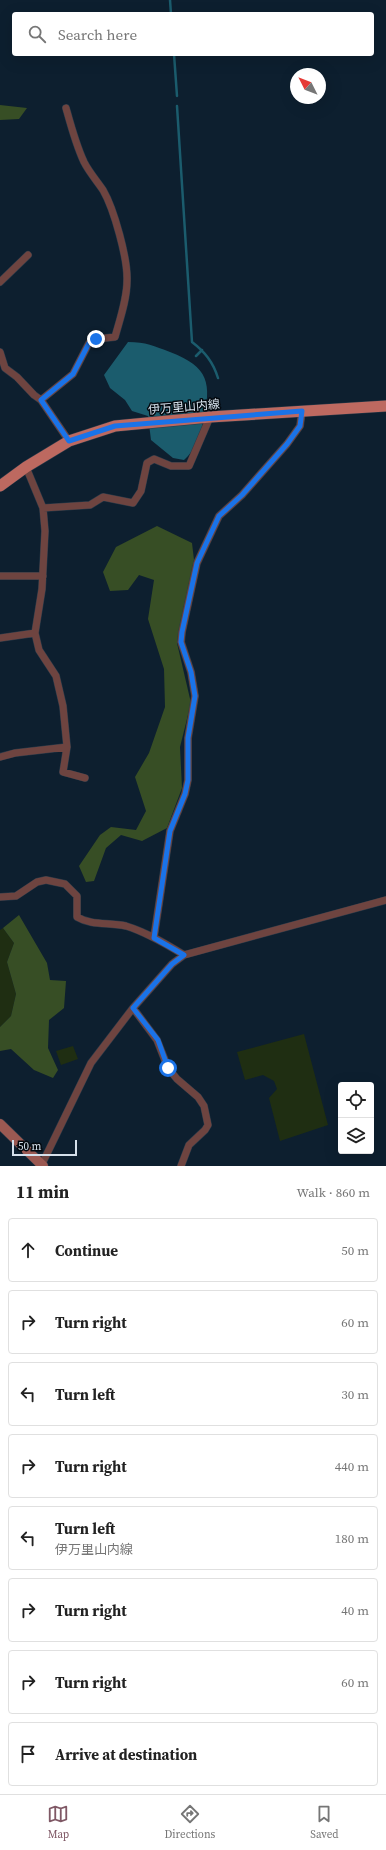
<!DOCTYPE html>
<meta charset="utf-8">
<style>
body{margin:0;font-family:"Source Serif 4","Noto Sans JP",serif;background:#f6f6f6;color:#222}
.controls{position:absolute;right:12px;bottom:12px;display:grid;overflow:hidden;border-radius:4px;box-shadow:0 4px 16px #0002}
.controls button{width:36px;height:36px;display:grid;place-items:center;padding:0;border:0;border-bottom:1px solid #e0e0e0;background:#fff;color:#222;font:20px sans-serif}
.compass{position:absolute;left:290px;top:68px;width:36px;height:36px;border-radius:50%;background:#fff;box-shadow:0 4px 16px #0002;rotate:312deg}
.scale{position:absolute;left:12px;bottom:10px;width:65px;box-sizing:border-box;padding-left:4px;border:2px solid #d5e0eb;border-top:0;font-size:11px;line-height:14px;white-space:nowrap;color:#d5e0eb;-webkit-text-stroke:3px #03090f;paint-order:stroke}
.stop{position:absolute;width:12px;height:12px;margin:-9px;border:3px solid #1a73e8;border-radius:50%;background:#fff}
.stop.end{background:#1a73e8;border-color:#fff;box-shadow:0 1px 4px #0008}
.list{margin:0;padding:0;list-style:none}
h2{display:flex;justify-content:space-between;align-items:center;height:52px;margin:0;padding:0 16px;font-size:17px}
h2 small{font-size:13px;font-weight:400;color:#767676}
.list li{display:grid;grid-template-columns:26px 1fr auto;gap:12px;align-items:center;box-sizing:border-box;height:64px;margin:0 8px 8px;padding:0 8px;border:1px solid #e0e0e0;border-radius:4px}
.list b{display:block;font-size:15px;white-space:nowrap}
.list p{margin:0;font-size:13px;white-space:nowrap;color:#767676}
.list em{font-size:13px;font-style:normal;color:#767676}
.icon{flex:none;width:22px;height:22px;fill:none;stroke:currentColor;stroke-width:2;stroke-linecap:round;stroke-linejoin:round}
.map{position:relative;flex:none;width:386px;height:1166px;overflow:hidden}
.search{position:absolute;background:#fff;box-shadow:0 4px 16px #0002;left:12px;right:12px;top:12px;height:44px;display:flex;align-items:center;gap:10px;box-sizing:border-box;padding:0 14px;border-radius:4px;color:#767676;font-size:15px}
.sheet{height:628px;background:#fff}
nav{display:flex;justify-content:space-around;align-items:center;box-sizing:border-box;height:56px;border-top:1px solid #e0e0e0;background:#fff;font-size:11px;color:#767676}
nav a{display:grid;justify-items:center;gap:2px}
nav .on{color:#7f5865}
.map>svg:first-child{display:block}
.green{fill:#1f2e12}
.forest{fill:#374e25}
.water{fill:#1b5c6d}
.lines{fill:none;stroke-linecap:round;stroke-linejoin:round}
.stream{stroke:#1b5c6d;stroke-width:2.5}
.street-casing{stroke:#293a49;stroke-width:8}
.secondary-casing{stroke:#293a49;stroke-width:11}
.primary-casing{stroke:#293a49;stroke-width:12}
.street{stroke:#6e4440;stroke-width:7}
.secondary{stroke:#9b5952;stroke-width:10}
.primary{stroke:#bd6960;stroke-width:11}
.route{stroke:#1a73e8;stroke-width:5}
.labels{text-anchor:middle;dominant-baseline:central;stroke-width:3;stroke-linejoin:round;paint-order:stroke}
.street-label{font-size:12px;fill:#d5e0eb;stroke:#03090f}
</style>
<div class="map">
<svg width="386" height="1166" viewBox="0 0 386 1166">
<rect width="100%" height="100%" fill="#0d1f2f"/>
<!-- green -->
<path class="green" d="M 3,928 L 14,943 L 7,962 L 16,994 L 11,1016 L 0,1027 L 0,930 Z
M 304,1034 L 328,1125 L 280,1141 L 269,1098 L 277,1089 L 274,1081 L 263,1075 L 245,1080 L 237,1052 Z
M 73,1046 L 78,1059 L 61,1065 L 56,1051 Z"/>
<!-- forest -->
<path class="forest" d="M 0,105 L 27,108 L 19,119 L 0,120 Z
M 157,526 L 192,543 L 194,560 L 177,643 L 191,703 L 180,747 L 182,788 L 167,828 L 142,841 L 121,835 L 106,848 L 94,881 L 86,882 L 79,866 L 100,835 L 111,827 L 136,830 L 146,811 L 135,777 L 149,753 L 165,707 L 164,669 L 148,619 L 154,580 L 139,575 L 128,590 L 110,591 L 103,572 L 116,547 Z
M 19,915 L 47,963 L 50,980 L 66,981 L 64,1008 L 49,1020 L 48,1048 L 58,1070 L 53,1078 L 34,1070 L 11,1049 L 0,1051 L 0,1027 L 11,1016 L 16,994 L 7,962 L 14,943 L 3,928 Z"/>
<!-- water -->
<path class="water" d="M 128,342 C 146,342 154,346 170,352 C 209,367 212,383 203,422 C 201,435 194,452 184,460 L 173,458 L 151,440 L 148,416 L 132,411 L 125,400 L 110,388 L 104,375 Z"/>
<g class="lines">
<!-- stream -->
<path class="stream" d="M 170,0 L 171,14
M 174,54 L 177,96
M 177,106 L 192,342 C 205,352 213,362 218,378
M 196,356 L 202,350"/>
<defs>
<path id="street" d="M 66,108 C 71,126 76,145 84,162 C 89,172 97,181 103,190 C 114,209 128,259 127,281 C 127,299 120,319 115,337 L 96,339 L 89,343 L 73,374 L 41,400 L 69,441
M 0,282 L 28,255
M 0,352 L 5,368 L 17,377 L 34,395 L 41,400
M 43,508 L 90,505 L 103,497 L 133,503 L 141,491 L 147,463 L 154,459 L 171,466 L 189,466 L 210,417
M 0,576 L 43,576
M 0,638 L 35,633
M 67,747 L 63,772 L 85,778
M 0,757 L 15,753 L 67,747 L 63,706 L 56,676 L 39,650 L 35,633 L 42,589 L 45,531 L 43,508 L 26,467
M 0,897 L 16,896 L 37,882 L 46,880 L 65,884 L 77,896 L 77,917 C 92,926 109,922 126,926 C 146,932 166,944 184,955
M 154,937 L 170,831 L 185,794 L 188,780 L 188,738 L 195,696 L 191,672 L 181,642 L 182,632 L 197,563 L 219,516 L 242,495 L 287,444 L 300,426 L 302,411
M 133,1008 L 157,1040 L 168,1068 L 177,1079 L 198,1097 L 204,1106 L 208,1125 L 205,1130 L 189,1145 L 181,1166
M 42,1164 L 91,1063 L 133,1008 L 172,964 L 184,955 L 386,900"/>
<path id="secondary" d="M 0,1124 L 43,1166"/>
<path id="primary" d="M 0,486 L 26,467 L 69,441 L 115,426 L 210,417 L 386,406"/>
</defs>
<!-- street casing -->
<use href="#street" class="street-casing"/>
<!-- secondary casing -->
<use href="#secondary" class="secondary-casing"/>
<!-- primary casing -->
<use href="#primary" class="primary-casing"/>
<!-- street -->
<use href="#street" class="street"/>
<!-- secondary -->
<use href="#secondary" class="secondary"/>
<!-- primary -->
<use href="#primary" class="primary"/>
</g>
<g class="lines">
<!-- route -->
<path class="route" d="M 96,339 L 89,343 L 73,374 L 41,400 L 69,441 L 115,426 L 302,411 L 300,426 L 287,444 L 242,495 L 219,516 L 197,563 L 182,632 L 181,642 L 191,672 L 195,696 L 188,738 L 188,780 L 185,794 L 170,831 L 154,938 L 184,955 L 172,964 L 133,1008 L 158,1040 L 168,1068"/>
</g>
<g class="labels">
<!-- street labels -->
<g class="street-label">
<text transform="translate(184 407) rotate(-5)">伊万里山内線</text>
</g>
</g>
</svg>
<div class="controls">
<button><svg class="icon" aria-label="locate" viewBox="0 0 24 24"><circle cx="12" cy="12" r="6"/><path d="M12 2v4M12 18v4M2 12h4M18 12h4"/></svg></button>
<button><svg class="icon" aria-label="layers" viewBox="0 0 24 24"><path d="M12 4l9 5-9 5-9-5zM3 14l9 5 9-5"/></svg></button>
</div>
<svg class="compass" viewBox="-18 -18 36 36"><path d="M0-13l5 13h-10z" fill="#e53935"/><path d="M0 13l5-13h-10z" fill="#767676"/></svg>
<div class="scale">50 m</div>
<div class="stop" style="left:168px;top:1068px"></div>
<div class="stop end" style="left:96px;top:339px"></div>
<div class="search"><svg class="icon" aria-label="search" viewBox="0 0 24 24"><circle cx="10" cy="10" r="6"/><path d="M15 15l6 6"/></svg>Search here</div>
</div>
<section class="sheet">
<h2>11 min<small>Walk · 860 m</small></h2>
<ul class="list">
<li><svg class="icon" aria-label="ahead" viewBox="0 0 24 24"><path d="M12 20V5M6 11l6-6 6 6"/></svg><div><b>Continue</b></div><em>50 m</em></li>
<li><svg class="icon" aria-label="right" viewBox="0 0 24 24"><path d="M7 20v-9h11M14 6l5 5-5 5"/></svg><div><b>Turn right</b></div><em>60 m</em></li>
<li><svg class="icon" aria-label="left" viewBox="0 0 24 24"><path d="M17 20v-9H6M10 6l-5 5 5 5"/></svg><div><b>Turn left</b></div><em>30 m</em></li>
<li><svg class="icon" aria-label="right" viewBox="0 0 24 24"><path d="M7 20v-9h11M14 6l5 5-5 5"/></svg><div><b>Turn right</b></div><em>440 m</em></li>
<li><svg class="icon" aria-label="left" viewBox="0 0 24 24"><path d="M17 20v-9H6M10 6l-5 5 5 5"/></svg><div><b>Turn left</b><p>伊万里山内線</p></div><em>180 m</em></li>
<li><svg class="icon" aria-label="right" viewBox="0 0 24 24"><path d="M7 20v-9h11M14 6l5 5-5 5"/></svg><div><b>Turn right</b></div><em>40 m</em></li>
<li><svg class="icon" aria-label="right" viewBox="0 0 24 24"><path d="M7 20v-9h11M14 6l5 5-5 5"/></svg><div><b>Turn right</b></div><em>60 m</em></li>
<li><svg class="icon" aria-label="arrive" viewBox="0 0 24 24"><path d="M6 21V4h12l-3 4 3 4H6"/></svg><div><b>Arrive at destination</b></div></li>
</ul>
</section>
<nav>
<a class="on"><svg class="icon" aria-label="map" viewBox="0 0 24 24"><path d="M3 6l6-2 6 2 6-2v14l-6 2-6-2-6 2zM9 4v14M15 6v14"/></svg>Map</a>
<a><svg class="icon" aria-label="directions" viewBox="0 0 24 24"><path d="M12 3l9 9-9 9-9-9zM9 14v-3h6M13 9l2 2-2 2"/></svg>Directions</a>
<a><svg class="icon" aria-label="saved" viewBox="0 0 24 24"><path d="M7 4h10v16l-5-4-5 4z"/></svg>Saved</a>
</nav>
